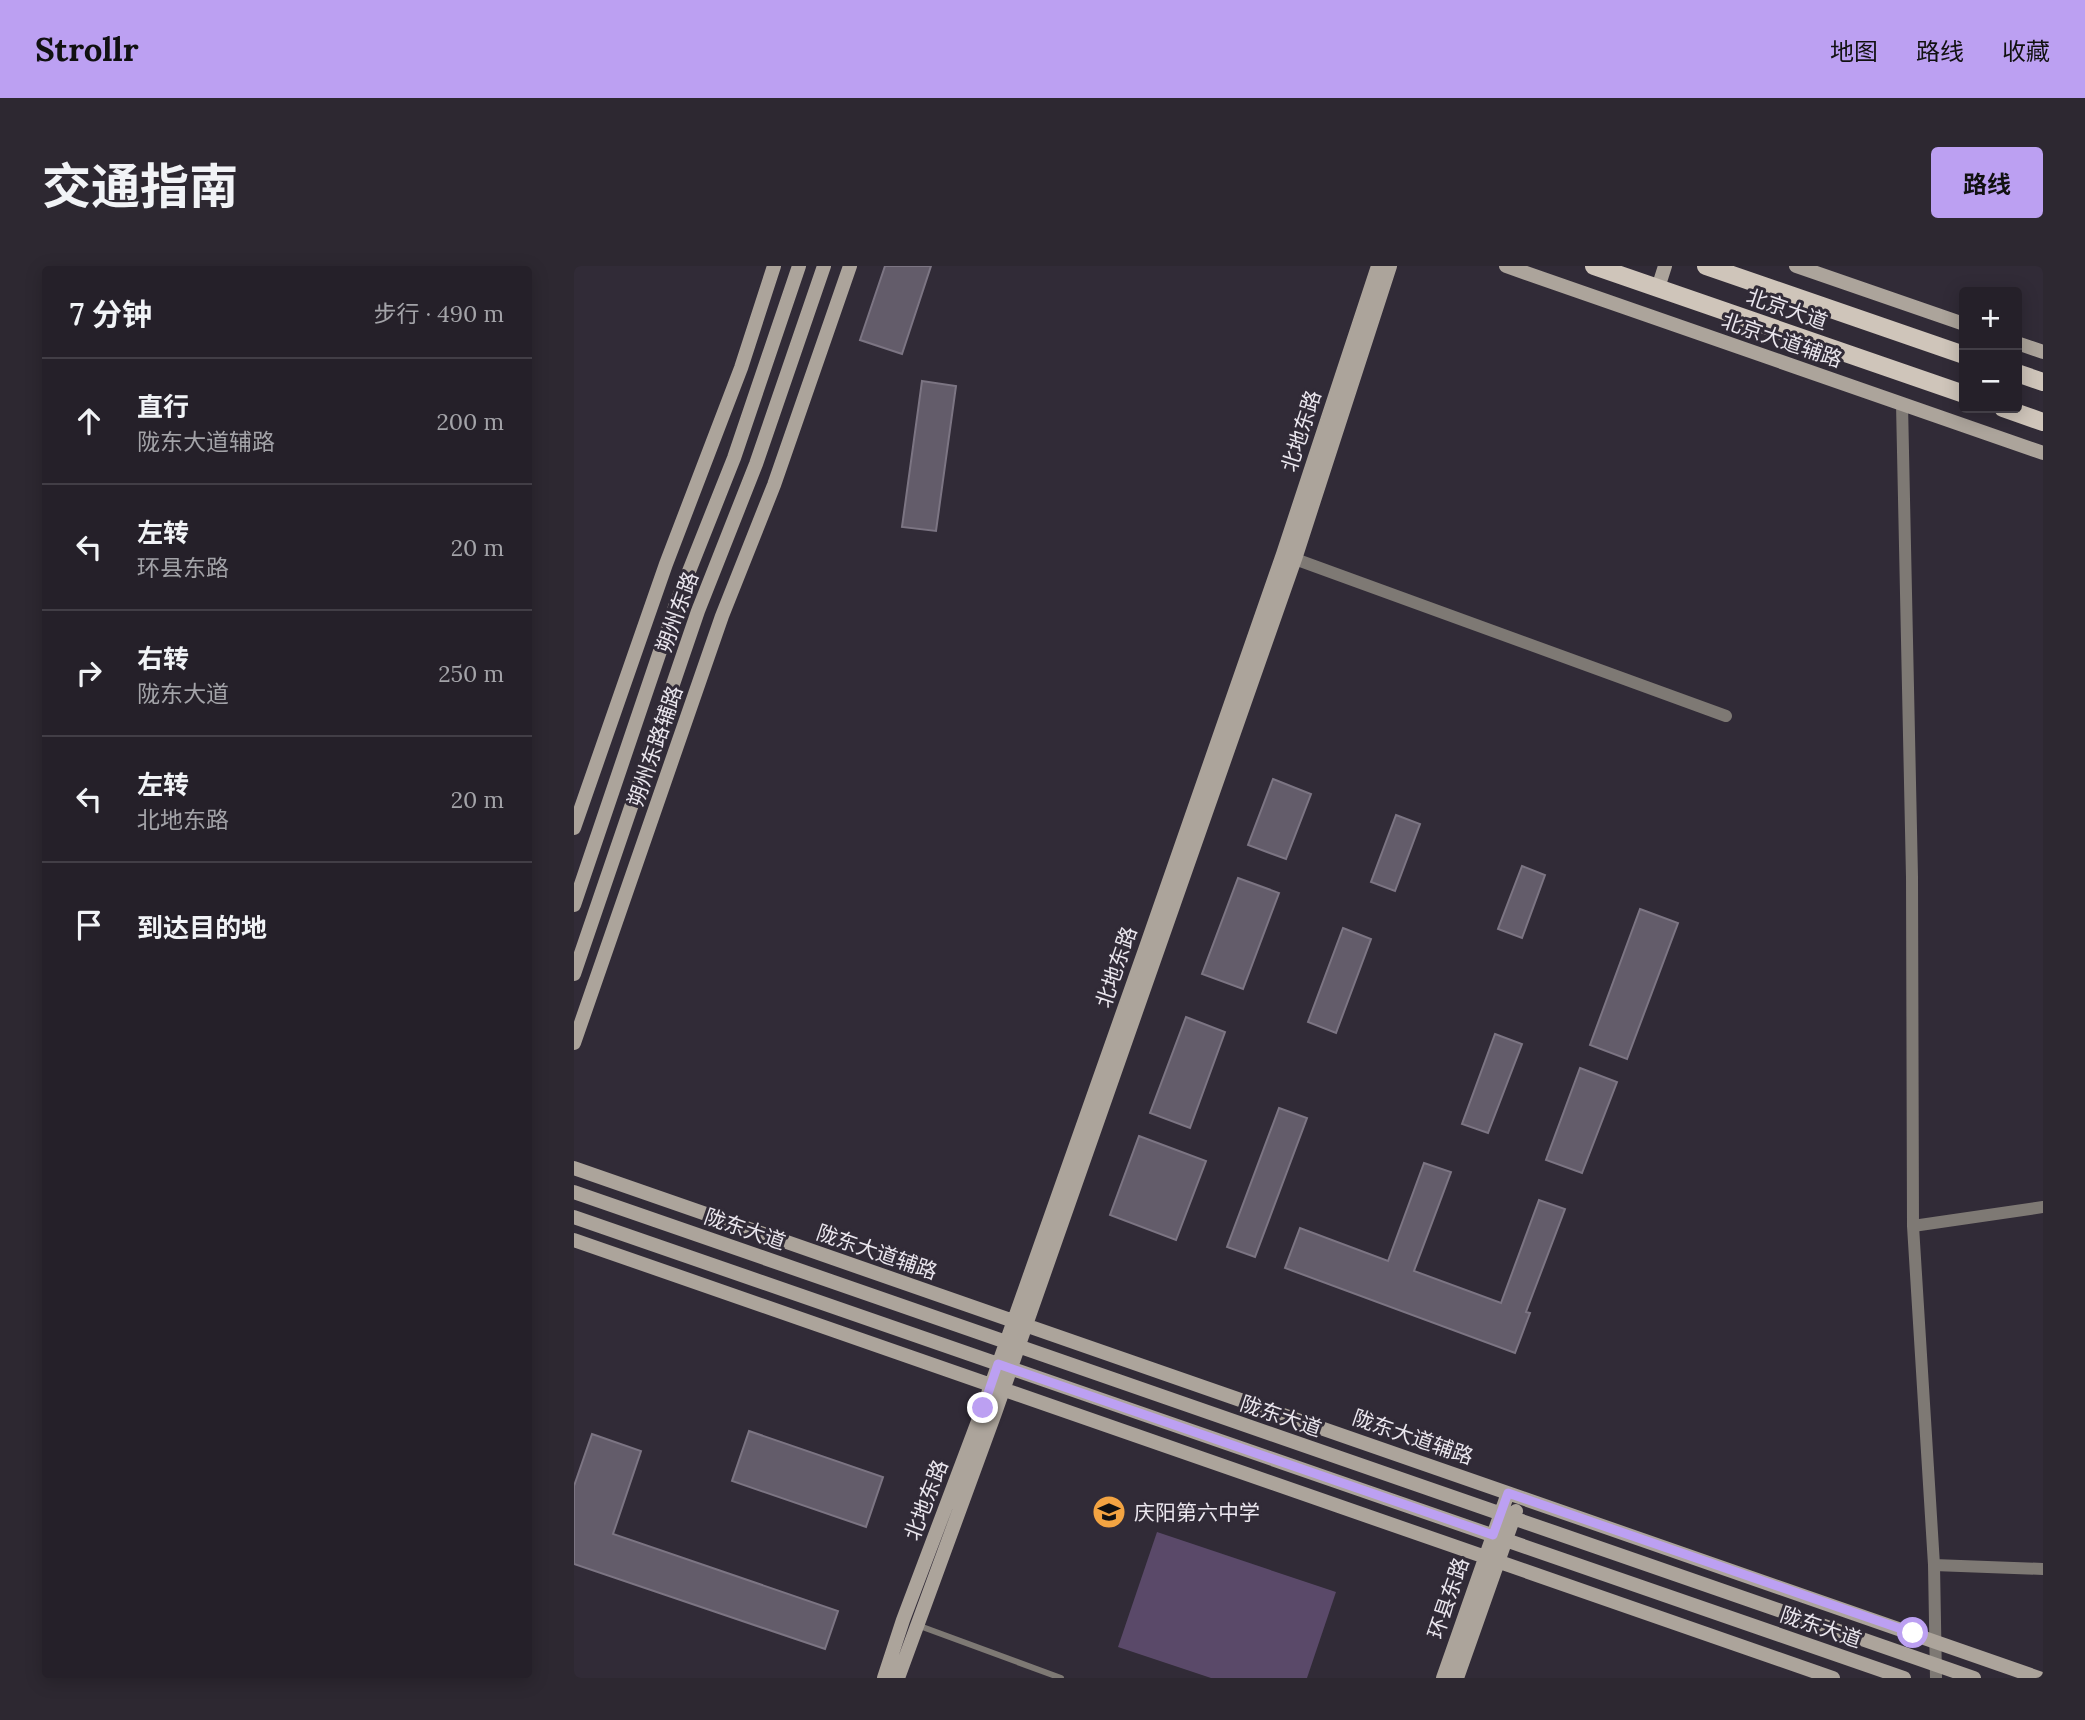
<!DOCTYPE html>
<html lang="zh">
<meta charset="utf-8">
<style>
body{margin:0;font-family:Lora,"Noto Sans SC",serif;background:#2d2831;color:#f1f3f6}
.controls{position:absolute;right:21px;top:21px;display:grid;overflow:hidden;border-radius:7px;box-shadow:0 4px 18px #0003}
.controls button{width:63px;height:63px;display:grid;place-items:center;padding:0;border:0;border-bottom:2px solid #423e46;background:#252029;color:#f1f3f6;font:35px sans-serif}
.stop{position:absolute;width:21px;height:21px;margin:-16px;border:5px solid #bca0f2;border-radius:50%;background:#fff}
.stop.end{background:#bca0f2;border-color:#fff;box-shadow:0 2px 7px #0008}
.list{margin:0;padding:0;list-style:none}
h2{display:flex;justify-content:space-between;align-items:center;height:91px;margin:0;padding:0 28px;font-size:30px}
h2 small{font-size:23px;font-weight:400;color:#a3a3a8}
.list li{display:grid;grid-template-columns:46px 1fr auto;gap:21px;align-items:center;box-sizing:border-box;height:126px;padding:0 28px;border-top:2px solid #423e46}
.list b{display:block;font-size:26px;white-space:nowrap}
.list p{margin:0;font-size:23px;white-space:nowrap;color:#a3a3a8}
.list em{font-size:23px;font-style:normal;color:#a3a3a8}
.icon{flex:none;width:38px;height:38px;fill:none;stroke:currentColor;stroke-width:2;stroke-linecap:round;stroke-linejoin:round}
.map{position:relative;flex:none;width:1469px;height:1412px;overflow:hidden;border-radius:7px}
header{display:flex;align-items:center;gap:42px;box-sizing:border-box;height:98px;padding:0 35px;background:#bca0f2;color:#111}
header strong{font-size:33px}
nav{display:flex;gap:38px;margin-inline-start:auto;font-size:24px}
.intro{display:flex;align-items:center;justify-content:space-between;box-sizing:border-box;height:168px;padding:0 42px}
h1{margin:0;font-size:49px}
.button{padding:18px 32px;border-radius:7px;background:#bca0f2;color:#111;font-size:24px;font-weight:700}
main{display:flex;gap:42px;padding:0 42px}
aside{flex:1;background:#252029;border-radius:7px;box-shadow:0 4px 18px #0003}
.map>svg:first-child{display:block}
.grass{fill:#5a4969}
.building{fill:#635c6a;stroke:#7c7583;stroke-width:2}
.lines{fill:none;stroke-linecap:round;stroke-linejoin:round}
.lane{stroke:#7e7974;stroke-width:6}
.street{stroke:#7e7974;stroke-width:12}
.secondary{stroke:#aca49b;stroke-width:14}
.primary{stroke:#cfc5ba;stroke-width:18}
.route{stroke:#bca0f2;stroke-width:9}
.labels{text-anchor:middle;dominant-baseline:central;stroke-width:6;stroke-linejoin:round;paint-order:stroke}
.street-label{font-size:21px;fill:#eae6ee;stroke:#312b37}
.poi-label{font-size:21px;fill:#eae6ee;stroke:#312b37;text-anchor:start}
</style>
<header>
<strong>Strollr</strong>
<nav><a>地图</a><a>路线</a><a>收藏</a></nav>
</header>
<div class="intro"><h1>交通指南</h1><a class="button">路线</a></div>
<main>
<aside>
<h2>7 分钟<small>步行 · 490 m</small></h2>
<ul class="list">
<li><svg class="icon" aria-label="ahead" viewBox="0 0 24 24"><path d="M12 20V5M6 11l6-6 6 6"/></svg><div><b>直行</b><p>陇东大道辅路</p></div><em>200 m</em></li>
<li><svg class="icon" aria-label="left" viewBox="0 0 24 24"><path d="M17 20v-9H6M10 6l-5 5 5 5"/></svg><div><b>左转</b><p>环县东路</p></div><em>20 m</em></li>
<li><svg class="icon" aria-label="right" viewBox="0 0 24 24"><path d="M7 20v-9h11M14 6l5 5-5 5"/></svg><div><b>右转</b><p>陇东大道</p></div><em>250 m</em></li>
<li><svg class="icon" aria-label="left" viewBox="0 0 24 24"><path d="M17 20v-9H6M10 6l-5 5 5 5"/></svg><div><b>左转</b><p>北地东路</p></div><em>20 m</em></li>
<li><svg class="icon" aria-label="arrive" viewBox="0 0 24 24"><path d="M6 21V4h12l-3 4 3 4H6"/></svg><div><b>到达目的地</b></div></li>
</ul>
</aside>
<div class="map">
<svg width="1469" height="1412" viewBox="0 0 1469 1412">
<rect width="100%" height="100%" fill="#312b37"/>
<!-- grass -->
<path class="grass" d="M 583,1266 L 762,1326 L 733,1412 L 637,1412 L 544,1381 Z"/>
<!-- building -->
<path class="building" d="M 311,0 L 357,0 L 328,88 L 286,74 Z
M 348,115 L 382,120 L 362,265 L 328,261 Z
M 699,513 L 737,528 L 712,593 L 674,579 Z
M 822,549 L 846,558 L 821,625 L 797,616 Z
M 948,600 L 971,609 L 948,672 L 924,663 Z
M 664,612 L 705,627 L 669,723 L 628,708 Z
M 1066,643 L 1104,657 L 1053,793 L 1016,779 Z
M 769,662 L 797,673 L 762,767 L 734,756 Z
M 612,751 L 651,766 L 616,862 L 576,847 Z
M 921,768 L 948,778 L 914,867 L 888,858 Z
M 1006,802 L 1043,816 L 1008,907 L 972,894 Z
M 705,842 L 733,852 L 681,991 L 653,981 Z
M 565,870 L 632,895 L 602,974 L 536,949 Z
M 850,897 L 877,906 L 840,1005 L 927,1037 L 965,934 L 991,943 L 952,1046 L 956,1047 L 941,1087 L 711,1002 L 726,962 L 814,995 Z
M 175,1165 L 309,1211 L 292,1261 L 158,1215 Z
M 18,1168 L 67,1185 L 39,1268 L 264,1345 L 251,1383 L 0,1298 L 0,1220 Z"/>
<g class="lines">
<!-- lane -->
<path class="lane" d="M 343,1359 L 487,1412"/>
<!-- street -->
<path class="street" d="M 1328,138 L 1338,611 L 1339,960 L 1360,1299 L 1362,1412
M 721,293 L 1152,450
M 1339,960 L 1469,941
M 1360,1299 L 1469,1303"/>
<!-- secondary -->
<path class="secondary" d="M 932,0 L 1469,187
M 1222,0 L 1390,58
M 1084,22 L 1091,0
M 1443,77 L 1469,86
M 0,562 L 92,298 L 167,102 L 200,0
M 0,639 L 102,338 L 160,192 L 225,0
M 0,708 L 124,345 L 182,198 L 250,0
M 0,777 L 148,350 L 200,219 L 276,0
M 0,902 L 1465,1412
M 0,926 L 1400,1412
M 0,951 L 1330,1412
M 0,974 L 1259,1412
M 310,1412 L 329,1354 L 409,1142 L 572,681 L 709,288 L 804,0
M 324,1412 L 421,1147 L 721,293 L 816,0
M 869,1412 L 934,1227
M 883,1412 L 942,1245"/>
<!-- primary -->
<path class="primary" d="M 1020,0 L 1390,128
M 1132,0 L 1390,89
M 1443,107 L 1469,116
M 1429,142 L 1469,156"/>
</g>
<g class="lines">
<!-- route -->
<path class="route" d="M 409,1142 L 424,1098 L 919,1269 L 934,1227 L 1339,1367"/>
</g>
<!-- icons -->
<defs>
<symbol id="school-disc" viewBox="-11 -11 22 22"><circle r="9.5" fill="#f3a442" stroke="#312b37"/><path d="M0-5L7-2L0 1L-7-2ZM-4 1L0 2.5L4 1V4Q0 6-4 4Z" fill="#111"/></symbol>
</defs>
<g fill-rule="evenodd">
<use href="#school-disc" x="516" y="1227" width="38" height="38"/>
</g>
<g class="labels">
<!-- street labels -->
<g class="street-label">
<text transform="translate(1213 43) rotate(19)">北京大道</text>
<text transform="translate(1208 74) rotate(19)">北京大道辅路</text>
<text transform="translate(727 165) rotate(-72)">北地东路</text>
<text transform="translate(103 346) rotate(-70)">朔州东路</text>
<text transform="translate(81 480) rotate(-71)">朔州东路辅路</text>
<text transform="translate(542 701) rotate(-71)">北地东路</text>
<text transform="translate(171 963) rotate(19)">陇东大道</text>
<text transform="translate(303 986) rotate(19)">陇东大道辅路</text>
<text transform="translate(707 1150) rotate(19)">陇东大道</text>
<text transform="translate(839 1171) rotate(19)">陇东大道辅路</text>
<text transform="translate(352 1234) rotate(-69)">北地东路</text>
<text transform="translate(874 1332) rotate(-71)">环县东路</text>
<text transform="translate(1247 1361) rotate(19)">陇东大道</text>
</g>
<!-- poi labels -->
<g class="poi-label">
<text x="560" y="1246">庆阳第六中学</text>
</g>
</g>
</svg>
<div class="controls">
<button>+</button>
<button>−</button>
</div>
<div class="stop" style="left:1339px;top:1367px"></div>
<div class="stop end" style="left:409px;top:1142px"></div>
</div>
</main>
